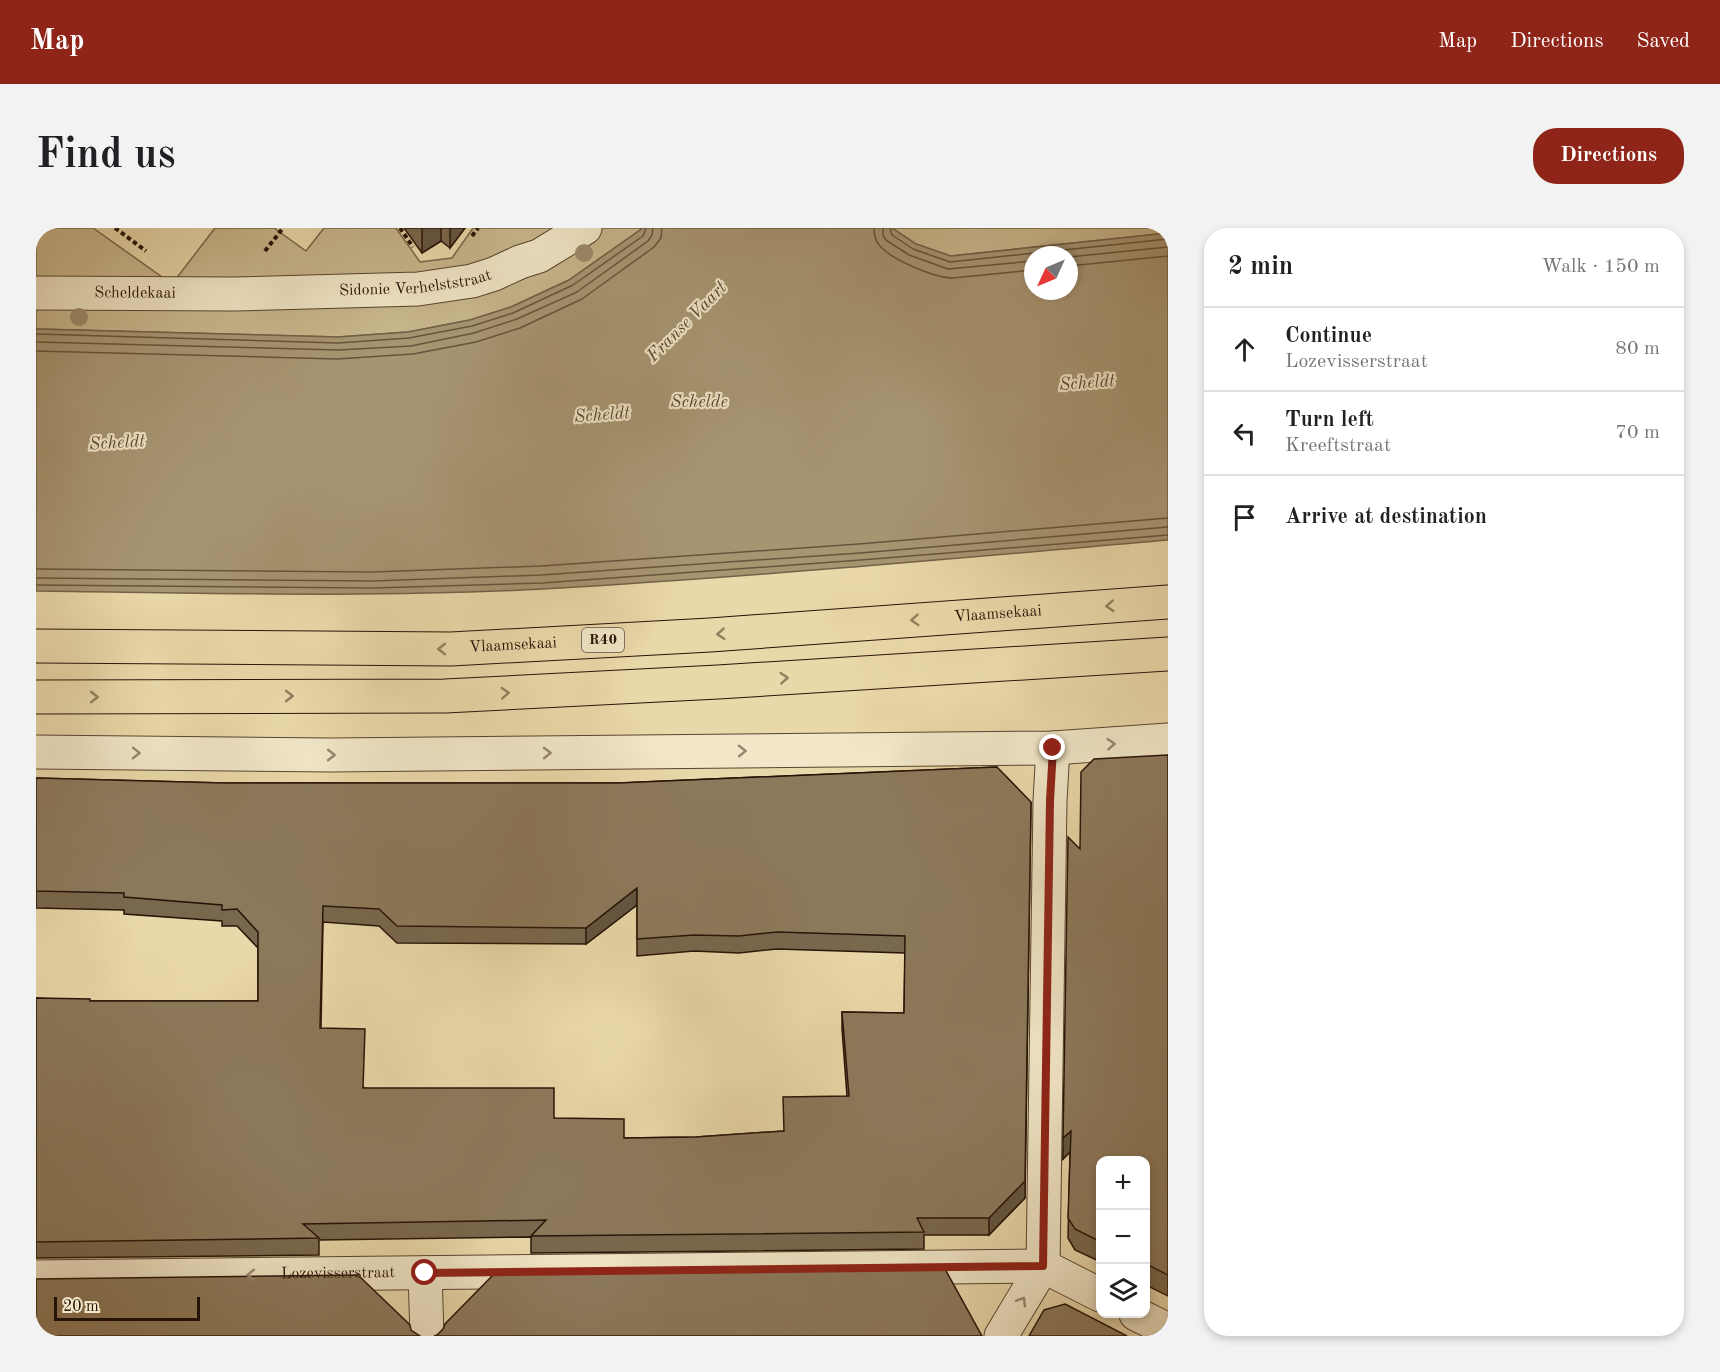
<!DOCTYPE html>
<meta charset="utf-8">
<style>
body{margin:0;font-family:"Old Standard TT",serif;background:#f2f2f2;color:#202124}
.controls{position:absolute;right:18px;bottom:18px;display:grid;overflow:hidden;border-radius:12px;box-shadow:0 3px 9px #0003}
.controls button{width:54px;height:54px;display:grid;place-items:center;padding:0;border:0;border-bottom:2px solid #e0e0e0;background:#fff;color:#202124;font:30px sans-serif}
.compass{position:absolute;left:988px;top:18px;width:54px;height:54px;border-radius:50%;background:#fff;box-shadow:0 3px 9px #0003;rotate:226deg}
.scale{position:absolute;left:18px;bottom:15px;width:146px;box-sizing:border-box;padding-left:6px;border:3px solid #271307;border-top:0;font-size:16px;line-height:21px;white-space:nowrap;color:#271307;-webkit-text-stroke:4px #f1e6c7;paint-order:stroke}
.stop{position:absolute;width:18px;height:18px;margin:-14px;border:4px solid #8f2418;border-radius:50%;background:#fff}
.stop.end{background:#8f2418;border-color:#fff;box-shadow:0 2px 6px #0008}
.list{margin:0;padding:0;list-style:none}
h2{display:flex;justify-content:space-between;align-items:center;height:78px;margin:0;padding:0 24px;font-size:26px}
h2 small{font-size:20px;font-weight:400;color:#757577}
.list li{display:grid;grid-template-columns:39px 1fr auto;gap:18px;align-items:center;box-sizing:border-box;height:84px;padding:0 24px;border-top:2px solid #e0e0e0}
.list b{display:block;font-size:22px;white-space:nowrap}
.list p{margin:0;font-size:20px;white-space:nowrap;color:#757577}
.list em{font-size:20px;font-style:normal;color:#757577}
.icon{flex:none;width:33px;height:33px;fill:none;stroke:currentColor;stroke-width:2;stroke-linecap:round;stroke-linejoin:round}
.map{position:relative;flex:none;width:1132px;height:1108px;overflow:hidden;border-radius:24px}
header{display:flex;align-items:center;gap:36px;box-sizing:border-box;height:84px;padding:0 30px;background:#8f2418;color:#fff}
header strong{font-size:28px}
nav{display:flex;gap:33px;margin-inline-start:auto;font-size:21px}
.intro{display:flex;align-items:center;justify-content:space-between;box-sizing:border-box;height:144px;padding:0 36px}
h1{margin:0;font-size:42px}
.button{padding:15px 27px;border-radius:24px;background:#8f2418;color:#fff;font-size:21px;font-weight:700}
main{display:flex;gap:36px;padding:0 36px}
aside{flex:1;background:#fff;border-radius:24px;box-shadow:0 3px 9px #0003}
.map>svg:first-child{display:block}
.green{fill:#c8b78d;stroke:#78654a;stroke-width:1.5}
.water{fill:#a79572;stroke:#746147;stroke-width:1.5;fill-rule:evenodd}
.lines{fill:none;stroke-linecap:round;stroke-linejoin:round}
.shore{stroke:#67543c;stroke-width:1.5}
.pedestrian-casing{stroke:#584430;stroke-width:35}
.minor-casing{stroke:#584430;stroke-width:35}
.primary-casing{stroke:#271307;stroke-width:35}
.path{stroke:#271307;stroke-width:4;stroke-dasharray:4.5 3;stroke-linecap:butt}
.pedestrian{stroke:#f1e6c7;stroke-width:33}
.minor{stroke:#f1e6c7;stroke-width:33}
.primary{stroke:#e9d8a9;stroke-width:33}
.tree{fill:#9d8b6a}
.wall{fill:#78684e;stroke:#271307;stroke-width:1.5;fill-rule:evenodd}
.shaded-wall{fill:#625540;stroke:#271307;stroke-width:1.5}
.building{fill:#8c795b;stroke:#271307;stroke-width:1.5;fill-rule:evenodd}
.oneway{stroke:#927f60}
.oneway2{stroke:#968771}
.route{stroke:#8f2418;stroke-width:8}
.labels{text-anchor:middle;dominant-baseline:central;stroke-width:4.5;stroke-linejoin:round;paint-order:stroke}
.shield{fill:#f1e6c7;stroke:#645241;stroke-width:1.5}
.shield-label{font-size:15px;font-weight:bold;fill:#271307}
.street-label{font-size:16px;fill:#271307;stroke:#f1e6c7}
.water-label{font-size:18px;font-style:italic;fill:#5a4732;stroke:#f1e6c7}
</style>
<header>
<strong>Map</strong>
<nav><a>Map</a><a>Directions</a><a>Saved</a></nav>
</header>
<div class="intro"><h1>Find us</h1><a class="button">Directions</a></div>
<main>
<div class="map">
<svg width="1132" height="1108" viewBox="0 0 1132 1108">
<rect width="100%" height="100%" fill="#e9d8a9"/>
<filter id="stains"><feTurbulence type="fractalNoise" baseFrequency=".00333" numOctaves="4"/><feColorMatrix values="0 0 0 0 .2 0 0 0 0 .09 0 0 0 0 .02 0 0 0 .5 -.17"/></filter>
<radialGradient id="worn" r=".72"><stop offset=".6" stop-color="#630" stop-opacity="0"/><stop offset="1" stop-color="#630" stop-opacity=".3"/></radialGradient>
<!-- green -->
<path class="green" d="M 0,0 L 57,0 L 136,56 L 179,0 L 238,0 L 270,23 L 288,0 L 360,0 L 384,34 L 416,30 L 437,0 L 607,0 L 533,52 L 475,79 L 434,92 L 372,104 L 302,109 L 0,101 Z
M 856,0 L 1132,0 L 1132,5 L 914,28 L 880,16 Z"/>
<!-- water -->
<path class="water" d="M 607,0 L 856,0 L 880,16 L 915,28 L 1132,5 L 1132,312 C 924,330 716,349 507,361 C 338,370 169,365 0,363 L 0,101 L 302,109 L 372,104 L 434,92 L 475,79 L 533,52 ZM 997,27 L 1033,27 L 1033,63 L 997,63 Z"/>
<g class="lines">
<!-- shore -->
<path class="shore" d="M 838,0 C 838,7 839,13 844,18 C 856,32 899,50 917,50 L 997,42
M 847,0 L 847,7 L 850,12 L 873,27 L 912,41 L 997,33
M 854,0 L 856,7 L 877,21 L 914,34 L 1132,11
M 1033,29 L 1132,19
M 1033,38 L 1132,28
M 0,106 L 302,115 L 373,110 L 436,98 L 477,85 L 537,57 L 607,8 L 610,0
M 0,114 L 302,122 L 375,118 L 438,105 L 481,91 L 541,64 L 612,13 L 616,7 L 617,0
M 0,123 L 301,131 L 377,126 L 440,114 L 484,100 L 546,71 L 618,19 L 625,10 L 626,0
M 0,341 L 337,344 L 505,338 L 823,316 L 1132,290
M 0,350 L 337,353 L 505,347 L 824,325 L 1132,299
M 0,357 L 337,360 L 506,355 L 825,332 L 1132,307"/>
<defs>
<g id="pedestrian">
<path id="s1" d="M 0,65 L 198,66 L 382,61 L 436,53 L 458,46 L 484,34 L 503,28 L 549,0"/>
</g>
<g id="minor">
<path d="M 0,524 L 295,527 L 1017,520 L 1132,512"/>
<path d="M 389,1045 L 391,1108"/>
<path id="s2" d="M 0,1049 L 1007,1038 L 1064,1067"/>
<path d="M 1100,1086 L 1132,1102"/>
<path d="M 965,1108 L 1007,1038 L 1014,573 L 1017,520"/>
</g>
<g id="primary">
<path id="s3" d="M 0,418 L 415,421 L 674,407 L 1132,374"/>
<path d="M 0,469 L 409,468 L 682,454 L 1132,426"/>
</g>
</defs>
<!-- pedestrian casing -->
<use href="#pedestrian" class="pedestrian-casing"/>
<!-- minor casing -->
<use href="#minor" class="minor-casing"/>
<!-- primary casing -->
<use href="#primary" class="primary-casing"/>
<!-- path -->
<path class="path" d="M 79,0 L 110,23
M 364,0 L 377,19
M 436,8 L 442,0
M 229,23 L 247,0"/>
<!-- pedestrian -->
<use href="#pedestrian" class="pedestrian"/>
<!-- minor -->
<use href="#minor" class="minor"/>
<!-- primary -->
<use href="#primary" class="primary"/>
</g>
<!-- trees -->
<g class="tree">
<circle cx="548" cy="25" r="9"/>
<circle cx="43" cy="89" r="9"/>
</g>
<!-- wall -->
<path class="wall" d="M 368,0 L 429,0 L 414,20 L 405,13 L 386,25 Z
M 1132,527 L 1132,1068 L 1110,1057 L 1110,933 L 1065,933 L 1065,1034 L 1039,1022 L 1032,1010 L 1034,924 L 1027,931 L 1044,621 Z
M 961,539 L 989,970 L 953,1007 L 888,1007 L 888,1021 L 495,1025 L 495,1009 L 283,1012 L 283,1027 L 0,1030 L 0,770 L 54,773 L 222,773 L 222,720 L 201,698 L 186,698 L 186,693 L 88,686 L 88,682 L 0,680 L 0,550 L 188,555 L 582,555 ZM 601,677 L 601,728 L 658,723 L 703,725 L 741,721 L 869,725 L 868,785 L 806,784 L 806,801 L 811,868 L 748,903 L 660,909 L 588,910 L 518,890 L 328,860 L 285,800 L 287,694 L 343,698 L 361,715 L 550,716 Z"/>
<!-- shaded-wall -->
<path class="shaded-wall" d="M 386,0 L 405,0 L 405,13 L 386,25 Z
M 414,0 L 429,0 L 414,20 Z
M 995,574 L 989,970 L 953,1007 L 953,990 Z
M 601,660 L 601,677 L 550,716 L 550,700 Z
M 1035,903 L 1035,923 L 1027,931 L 1027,910 Z"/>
<!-- building -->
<path class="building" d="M 1132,527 L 1132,1047 L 1110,1036 L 1110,933 L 1065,933 L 1065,1014 L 1039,1001 L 1032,990 L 1035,903 L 1027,910 L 1032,609 L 1044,621 L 1045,544 L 1058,531 Z
M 961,539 L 995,574 L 989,953 L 953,990 L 881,990 L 888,1004 L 495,1008 L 510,992 L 267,996 L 283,1010 L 0,1014 L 0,770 L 54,771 L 54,773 L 222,773 L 222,704 L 201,681 L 186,682 L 186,677 L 88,669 L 88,665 L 0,663 L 0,550 L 188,555 L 582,555 ZM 601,660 L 601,711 L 658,707 L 703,708 L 741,704 L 869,708 L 868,785 L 806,784 L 813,868 L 747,869 L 748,903 L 660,909 L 588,910 L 588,891 L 518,890 L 518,860 L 327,860 L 329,801 L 284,800 L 287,678 L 343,681 L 361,698 L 550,700 Z
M 909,1041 L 946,1108 L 398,1108 L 401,1107 L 407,1101 L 409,1096 L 458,1046 Z
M 322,1047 L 374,1097 L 375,1102 L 384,1108 L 0,1108 L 0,1051 Z
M 1029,1076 L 1091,1108 L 993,1108 L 1008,1082 Z"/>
<!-- one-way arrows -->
<defs><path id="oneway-chevron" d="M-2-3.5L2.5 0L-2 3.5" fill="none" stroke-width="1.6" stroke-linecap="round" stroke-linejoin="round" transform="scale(1.5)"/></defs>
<g class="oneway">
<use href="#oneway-chevron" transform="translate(1074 378) rotate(176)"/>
<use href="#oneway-chevron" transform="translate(879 392) rotate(176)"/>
<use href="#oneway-chevron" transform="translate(685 406) rotate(176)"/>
<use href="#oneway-chevron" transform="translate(406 421) rotate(-180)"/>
<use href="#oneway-chevron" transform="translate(748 450) rotate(-4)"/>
<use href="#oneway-chevron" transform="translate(469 465) rotate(-3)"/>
<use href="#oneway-chevron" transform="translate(253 468)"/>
<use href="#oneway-chevron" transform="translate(58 469)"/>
</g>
<g class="oneway2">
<use href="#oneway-chevron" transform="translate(1075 516) rotate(-4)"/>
<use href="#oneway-chevron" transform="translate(706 523) rotate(-1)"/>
<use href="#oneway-chevron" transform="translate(100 525) rotate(1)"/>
<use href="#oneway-chevron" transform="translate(511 525) rotate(-1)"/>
<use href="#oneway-chevron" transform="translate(295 527)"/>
<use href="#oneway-chevron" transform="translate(215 1047) rotate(179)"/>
<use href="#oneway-chevron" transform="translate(986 1073) rotate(-59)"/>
</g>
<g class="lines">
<!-- route -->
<path class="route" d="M 389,1045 L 1007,1038 L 1014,573 L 1017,520"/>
</g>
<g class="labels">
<!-- shield labels -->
<rect class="shield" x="546" y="400" width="42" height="24" rx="4.5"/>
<g class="shield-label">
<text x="567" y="412">R40</text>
</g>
<!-- street labels -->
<g class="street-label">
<text stroke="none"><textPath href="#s1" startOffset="380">Sidonie Verhelststraat</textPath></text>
<text stroke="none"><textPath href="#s1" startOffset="99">Scheldekaai</textPath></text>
<text stroke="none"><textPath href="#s3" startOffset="963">Vlaamsekaai</textPath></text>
<text stroke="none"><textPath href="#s3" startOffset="477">Vlaamsekaai</textPath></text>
<text stroke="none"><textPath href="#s2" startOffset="302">Lozevisserstraat</textPath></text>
</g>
<!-- water labels -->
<g class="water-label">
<text transform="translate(651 94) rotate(-45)">Franse Vaart</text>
<text transform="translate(1051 155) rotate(-4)">Scheldt</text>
<text x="663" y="174">Schelde</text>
<text transform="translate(566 187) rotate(-4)">Scheldt</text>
<text transform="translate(81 215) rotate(-3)">Scheldt</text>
</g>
</g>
<rect width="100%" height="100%" filter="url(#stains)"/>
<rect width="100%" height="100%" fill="url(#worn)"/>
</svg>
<div class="controls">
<button>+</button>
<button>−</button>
<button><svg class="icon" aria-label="layers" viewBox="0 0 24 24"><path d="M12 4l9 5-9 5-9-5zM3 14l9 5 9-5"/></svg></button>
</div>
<svg class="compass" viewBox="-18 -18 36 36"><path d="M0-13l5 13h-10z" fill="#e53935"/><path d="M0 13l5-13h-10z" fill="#757577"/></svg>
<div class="scale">20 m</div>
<div class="stop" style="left:389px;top:1045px"></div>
<div class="stop end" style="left:1017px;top:520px"></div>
</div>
<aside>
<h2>2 min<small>Walk · 150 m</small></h2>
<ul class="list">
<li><svg class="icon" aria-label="ahead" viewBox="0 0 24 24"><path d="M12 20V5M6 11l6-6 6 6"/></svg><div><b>Continue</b><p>Lozevisserstraat</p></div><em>80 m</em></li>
<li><svg class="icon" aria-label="left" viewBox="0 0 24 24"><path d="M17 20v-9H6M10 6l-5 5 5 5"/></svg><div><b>Turn left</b><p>Kreeftstraat</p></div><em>70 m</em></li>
<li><svg class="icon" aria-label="arrive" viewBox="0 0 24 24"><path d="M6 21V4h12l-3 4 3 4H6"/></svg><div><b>Arrive at destination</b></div></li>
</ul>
</aside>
</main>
